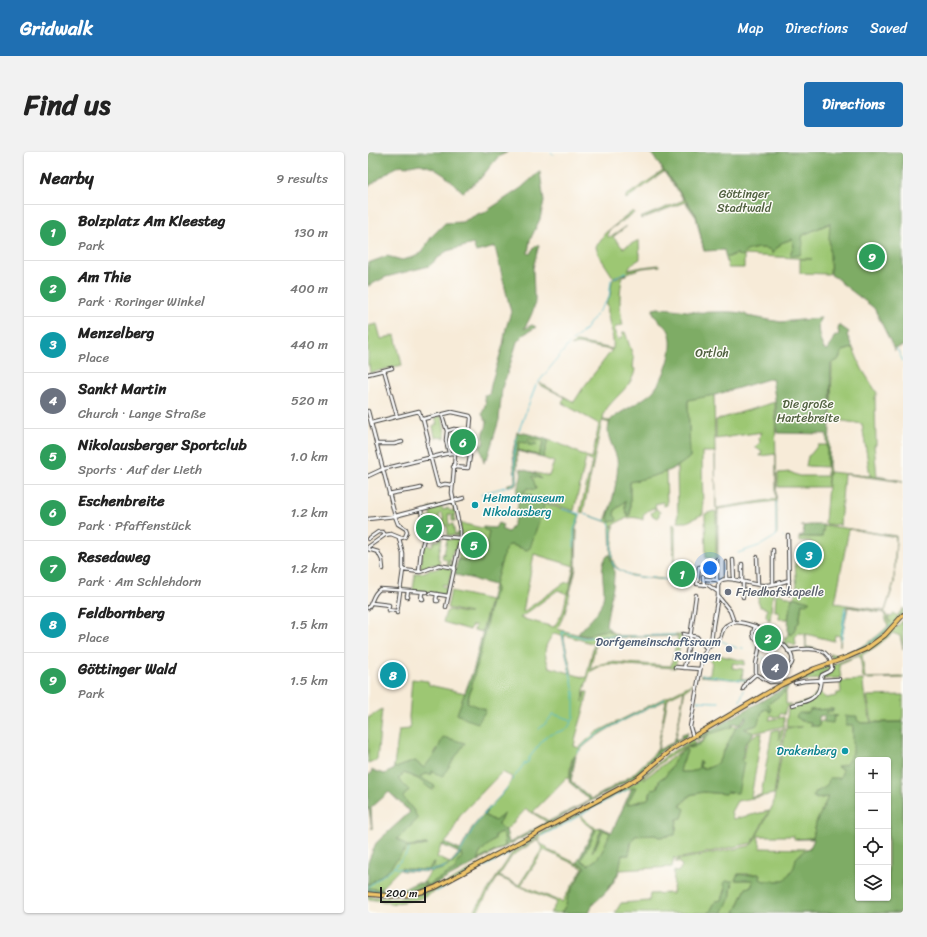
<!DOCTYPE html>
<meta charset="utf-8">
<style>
body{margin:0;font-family:Sriracha,sans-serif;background:#f2f2f2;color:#222}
.controls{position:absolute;right:12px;bottom:12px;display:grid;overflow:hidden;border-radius:4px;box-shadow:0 1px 3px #0004}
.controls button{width:36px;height:36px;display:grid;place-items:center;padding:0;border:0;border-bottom:1px solid #e0e0e0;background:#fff;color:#222;font:20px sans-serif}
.scale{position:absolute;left:12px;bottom:10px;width:46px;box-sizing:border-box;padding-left:4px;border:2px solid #1c1c1c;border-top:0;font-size:11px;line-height:14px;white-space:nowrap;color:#1c1c1c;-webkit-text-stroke:3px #fdfcf7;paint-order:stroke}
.you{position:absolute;left:342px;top:416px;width:14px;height:14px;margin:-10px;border:3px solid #fff;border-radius:50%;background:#1a73e8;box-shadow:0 0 0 6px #1a73e833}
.badge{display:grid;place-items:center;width:26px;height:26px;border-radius:50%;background:#1f6fb2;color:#fff;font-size:13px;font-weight:700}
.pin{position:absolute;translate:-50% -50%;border:2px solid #fff;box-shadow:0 1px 4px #0006}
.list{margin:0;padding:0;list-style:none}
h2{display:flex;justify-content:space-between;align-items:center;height:52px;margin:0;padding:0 16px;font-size:17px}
h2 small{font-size:13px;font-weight:400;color:#767676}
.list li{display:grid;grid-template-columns:26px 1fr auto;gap:12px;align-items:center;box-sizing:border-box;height:56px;padding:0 16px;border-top:1px solid #e0e0e0}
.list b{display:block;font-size:15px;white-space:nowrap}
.list p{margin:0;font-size:13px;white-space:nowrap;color:#767676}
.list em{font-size:13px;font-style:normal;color:#767676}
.icon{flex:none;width:22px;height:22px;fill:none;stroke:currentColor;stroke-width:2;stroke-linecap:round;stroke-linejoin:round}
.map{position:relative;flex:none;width:535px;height:761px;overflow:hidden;border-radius:4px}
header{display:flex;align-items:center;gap:24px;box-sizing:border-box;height:56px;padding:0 20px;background:#1f6fb2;color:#fff}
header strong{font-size:19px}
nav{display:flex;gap:22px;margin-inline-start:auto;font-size:14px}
.intro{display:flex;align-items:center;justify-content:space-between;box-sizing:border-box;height:96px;padding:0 24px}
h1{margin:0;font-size:28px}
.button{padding:10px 18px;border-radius:4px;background:#1f6fb2;color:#fff;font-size:14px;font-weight:700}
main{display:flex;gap:24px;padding:0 24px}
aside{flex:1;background:#fff;border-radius:4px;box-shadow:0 1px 3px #0004}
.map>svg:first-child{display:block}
.green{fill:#9dc773;stroke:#5c7248;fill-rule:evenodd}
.forest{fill:#7eac65;stroke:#4d6440;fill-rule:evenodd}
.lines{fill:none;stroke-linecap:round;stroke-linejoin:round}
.stream{stroke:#52becd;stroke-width:1}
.minor-casing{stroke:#3d3b38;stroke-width:4.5}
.major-casing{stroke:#3d3b38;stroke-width:5.5}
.minor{stroke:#fff;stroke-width:2.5}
.major{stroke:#efc469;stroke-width:3.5}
.culture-dot{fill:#0f9aa8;stroke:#fdfcf7;stroke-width:1.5}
.worship-dot{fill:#6b7280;stroke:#fdfcf7;stroke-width:1.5}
.service-dot{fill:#5c6f8a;stroke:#fdfcf7;stroke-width:1.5}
.labels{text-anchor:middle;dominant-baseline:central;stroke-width:3;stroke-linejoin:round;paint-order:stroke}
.park-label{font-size:12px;fill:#50603f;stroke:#fdfcf7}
.culture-label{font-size:12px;fill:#0d838f;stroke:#fdfcf7;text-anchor:start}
.worship-label{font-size:12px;fill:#5b616d;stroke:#fdfcf7;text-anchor:start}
.service-label{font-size:12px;fill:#4e5e75;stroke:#fdfcf7;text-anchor:end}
</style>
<header>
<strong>Gridwalk</strong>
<nav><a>Map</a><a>Directions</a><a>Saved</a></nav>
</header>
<div class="intro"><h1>Find us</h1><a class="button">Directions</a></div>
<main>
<aside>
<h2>Nearby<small>9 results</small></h2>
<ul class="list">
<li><span class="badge" style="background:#2e9e5b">1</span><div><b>Bolzplatz Am Kleesteg</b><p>Park</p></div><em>130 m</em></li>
<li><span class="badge" style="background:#2e9e5b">2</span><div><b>Am Thie</b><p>Park · Roringer Winkel</p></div><em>400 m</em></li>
<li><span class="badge" style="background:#0f9aa8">3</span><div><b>Menzelberg</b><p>Place</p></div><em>440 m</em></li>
<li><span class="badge" style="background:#6b7280">4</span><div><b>Sankt Martin</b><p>Church · Lange Straße</p></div><em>520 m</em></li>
<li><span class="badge" style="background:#2e9e5b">5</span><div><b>Nikolausberger Sportclub</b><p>Sports · Auf der Lieth</p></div><em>1.0 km</em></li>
<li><span class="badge" style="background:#2e9e5b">6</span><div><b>Eschenbreite</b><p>Park · Pfaffenstück</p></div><em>1.2 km</em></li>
<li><span class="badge" style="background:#2e9e5b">7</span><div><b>Resedaweg</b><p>Park · Am Schlehdorn</p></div><em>1.2 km</em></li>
<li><span class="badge" style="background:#0f9aa8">8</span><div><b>Feldbornberg</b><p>Place</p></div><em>1.5 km</em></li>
<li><span class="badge" style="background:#2e9e5b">9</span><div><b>Göttinger Wald</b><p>Park</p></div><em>1.5 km</em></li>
</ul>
</aside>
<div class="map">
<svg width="535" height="761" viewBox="0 0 535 761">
<rect width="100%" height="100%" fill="#fdfcf7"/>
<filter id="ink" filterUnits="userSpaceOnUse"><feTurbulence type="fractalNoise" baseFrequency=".025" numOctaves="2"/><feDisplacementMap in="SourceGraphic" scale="8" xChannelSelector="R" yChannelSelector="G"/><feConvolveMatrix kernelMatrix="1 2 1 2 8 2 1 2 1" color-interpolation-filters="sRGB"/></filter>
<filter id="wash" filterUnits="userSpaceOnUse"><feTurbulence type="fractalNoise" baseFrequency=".012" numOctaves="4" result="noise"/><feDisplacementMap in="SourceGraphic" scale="16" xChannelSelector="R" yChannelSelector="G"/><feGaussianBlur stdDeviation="0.9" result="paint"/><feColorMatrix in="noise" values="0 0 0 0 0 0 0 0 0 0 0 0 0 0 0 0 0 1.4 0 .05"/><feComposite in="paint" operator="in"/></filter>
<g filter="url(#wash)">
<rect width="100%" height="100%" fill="#f7ebd8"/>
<!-- green -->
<path class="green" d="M 294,15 L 329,65 L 336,99 L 328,65 L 317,50 L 273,67 L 272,66 L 316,48 L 296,20 L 258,47 L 258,44 L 295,19 L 293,16 Z
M 265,59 L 266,61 L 240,79 L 241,82 L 239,84 L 243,85 L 259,74 L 245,85 L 255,96 L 271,88 L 272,107 L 264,112 L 260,118 L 274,115 L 290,113 L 292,114 L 275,116 L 245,125 L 230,102 L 228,95 L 237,81 Z
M 463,71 L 462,121 L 460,122 L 432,121 L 432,107 L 444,107 L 376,103 L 376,116 L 360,116 L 358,106 C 370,102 391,92 403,98 L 404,102 L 413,91 L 424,87 L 426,94 L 423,100 L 435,83 Z
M 258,122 L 259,123 L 255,124 C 251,138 251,158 255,173 L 249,174 L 246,178 L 250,188 L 254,185 L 255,181 L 257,180 L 266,207 L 265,216 L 267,217 C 265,235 244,246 236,261 L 235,268 L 242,269 L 242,271 L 234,269 L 215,361 L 212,360 L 224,310 L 218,306 L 206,359 L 165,346 L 164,344 L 155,340 L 160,336 L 167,338 L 164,324 L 170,324 L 164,320 L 181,324 L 186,310 L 175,306 L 180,288 L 192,292 L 224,307 L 231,272 L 194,251 L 197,245 L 172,233 L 172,231 L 206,250 L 215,236 L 244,198 L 210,192 L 203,194 L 207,190 L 209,190 L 245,197 C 247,182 238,169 240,153 L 238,152 C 245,141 241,138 245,127 Z
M 9,172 L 13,187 L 27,183 L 34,213 L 2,221 L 1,213 L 0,213 L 0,174 Z
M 485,196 L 494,217 L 509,241 L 507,246 L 508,293 L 506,293 L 509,324 L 535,329 L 502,324 L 535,330 L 476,322 L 472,374 L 471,372 L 466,373 L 458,372 L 457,370 L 461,320 L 502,324 L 494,272 L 463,267 L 464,211 L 470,208 L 475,199 Z
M 346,242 L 348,356 L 347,300 L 334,300 L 335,362 L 319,370 L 310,370 L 309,315 L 322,305 L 320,248 Z
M 407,250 L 409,381 L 408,383 L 408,349 L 350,357 L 350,408 L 349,408 L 349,356 L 408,347 L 408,302 L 392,304 L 394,299 L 388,296 L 388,294 L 392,291 L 391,286 L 394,280 L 348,287 L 348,268 Z
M 72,264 L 74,264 L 77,280 L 77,286 L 67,285 L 65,274 L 69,272 L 67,265 Z
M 161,284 L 169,288 L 174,288 L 176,289 L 170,305 L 169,304 L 169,303 L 150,298 L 151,290 L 159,291 L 163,293 L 169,292 L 160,289 Z
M 450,293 L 459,293 L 459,315 L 461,315 L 459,335 L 410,335 L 410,321 L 422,320 L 431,324 L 459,324 L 459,315 L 438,314 L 440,304 L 443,302 Z
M 298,320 L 299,353 L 296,354 L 295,350 L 287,352 L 288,357 L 292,360 L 290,366 L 285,364 L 283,361 L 288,357 L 287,356 C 281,357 274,361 275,368 C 262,362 254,368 243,374 L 239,370 L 215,361 L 237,369 L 242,355 L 240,366 L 246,364 L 247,358 L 257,349 L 257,357 L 262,363 L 262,330 Z
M 83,351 L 86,351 L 87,358 L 86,359 L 87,359 L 88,361 L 86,361 L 87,369 L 84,369 L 84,363 L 80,362 L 81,373 L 85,372 L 87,383 L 89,382 L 91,379 L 91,385 L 90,384 L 79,383 L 80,382 L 79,374 L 77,374 L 74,361 L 71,363 L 72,370 L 75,368 L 76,371 L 74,372 L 75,376 L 70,376 L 69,373 L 72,372 L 66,372 L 68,379 L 66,380 L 66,383 L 58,383 L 55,367 L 63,365 L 61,356 L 73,353 L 75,358 L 80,356 L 82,359 L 86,358 L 84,352 L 75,353 Z
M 176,351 L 212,363 L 207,379 L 206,419 L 200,442 L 201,442 L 207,418 L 208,378 L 209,378 L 208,417 L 197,461 L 189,477 L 219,485 L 221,485 L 224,481 L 239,478 L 250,483 L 234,484 L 314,483 L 307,516 L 241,512 L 232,514 L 222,520 L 216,538 L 215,550 L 217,540 L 220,540 C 217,559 209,576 206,594 L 211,596 L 218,589 L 229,580 L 324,532 L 323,534 L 317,538 L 308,585 L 316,538 L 300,546 L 290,598 L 287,601 L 290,595 L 298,548 C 268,563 226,579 205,606 C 202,610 202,621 201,627 L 198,626 L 165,660 L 181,669 L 179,670 L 158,657 L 138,678 L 135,678 L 130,671 L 137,661 L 127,669 L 116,663 L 119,660 L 118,659 C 126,650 142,637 144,625 L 134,620 L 92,663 L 82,685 L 77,691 L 73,694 L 69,705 L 84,712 L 93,701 L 94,705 L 88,712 L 89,717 L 55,735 L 58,731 L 55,731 L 63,719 L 79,715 L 82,712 L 79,714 L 65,718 L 65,710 L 61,718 L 37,717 L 33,716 L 11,738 L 0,736 L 0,733 L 18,720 L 39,696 L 59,693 L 58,692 L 39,694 L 28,687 L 46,659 L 35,645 L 41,638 L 30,627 L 36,621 L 66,634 L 50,625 L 57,622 L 64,622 L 64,618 L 74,625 L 69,596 L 65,605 L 56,616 L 47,609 L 28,616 L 26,614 L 31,578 L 42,577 L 41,565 L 44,527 L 60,529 L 61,533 L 97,541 L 89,562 L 118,558 L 99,551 L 113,498 L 123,449 L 128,439 L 127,432 L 137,397 L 141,393 L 144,393 L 159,398 ZM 166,402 L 206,414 L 202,430 L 196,431 L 155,460 ZM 190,438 L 199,442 L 195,460 L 186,475 L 152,466 ZM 186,481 L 194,483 L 202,521 L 181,515 C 175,498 176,495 186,481 ZM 197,483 L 226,492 L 218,526 L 204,522 L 196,487 ZM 310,484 L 303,514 L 242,510 L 233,512 L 222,518 L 229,486 Z
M 346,359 L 348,360 L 348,407 L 347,408 L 348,414 L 346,413 L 346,406 L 338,406 L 337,362 Z
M 92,371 L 114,376 L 115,375 L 121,379 L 118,397 L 114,403 L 114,411 L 90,407 L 93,390 Z
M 305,372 L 307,372 L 307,413 L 308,414 L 321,417 L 322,430 L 263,424 L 245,414 L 243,408 L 242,375 L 247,374 C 243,379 245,385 245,391 C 244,398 243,407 247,413 C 256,427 291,427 306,428 Z
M 456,373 L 528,384 L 526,431 L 517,459 L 479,454 L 477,455 L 472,494 L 472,484 L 467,483 L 466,489 L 438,482 L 438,495 L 448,496 L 438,497 L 437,482 L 431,481 L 427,485 L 428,493 L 427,494 L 421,490 L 419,491 L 422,496 L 426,496 L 427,498 L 421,497 L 416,492 L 417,485 L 419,485 L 420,481 L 424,483 L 432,465 L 434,451 L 441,449 L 425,445 L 428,442 L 429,438 L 427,411 L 429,404 L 438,404 L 438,405 L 444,405 L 444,399 L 438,398 L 437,392 L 445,392 L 442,389 L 431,389 L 431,385 L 454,385 ZM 481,377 L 528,385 L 526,430 L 517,459 L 467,451 Z
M 72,386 L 74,386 L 70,407 L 72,408 L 71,412 L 65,413 L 65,412 L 52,418 L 56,392 L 64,394 L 67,388 L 70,389 Z
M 84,386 L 91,387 L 91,392 L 90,392 L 88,399 L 85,398 L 82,409 L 86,410 L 85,412 L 87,412 L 86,415 L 82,414 L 84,410 L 81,409 L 81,414 L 79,413 L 79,408 L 75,407 L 75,405 L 74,405 L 75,401 L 76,403 L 79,387 L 83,388 Z
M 72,414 L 84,418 L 80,434 L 75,432 L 74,434 L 78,436 L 80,435 L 78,443 L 35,437 L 34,438 L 33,437 L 45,438 L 47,421 L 54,421 L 63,417 L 64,418 L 71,416 Z
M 391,437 L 405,440 L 402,468 L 400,468 L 400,466 L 398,464 L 399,457 L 394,455 L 392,455 L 392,453 L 390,450 Z
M 83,439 L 122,448 L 114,480 L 106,478 L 108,473 L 103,474 L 102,478 L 75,470 L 78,460 L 81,458 L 97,461 L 102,461 L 79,456 Z
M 408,441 L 424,446 L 420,467 L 411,467 L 411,459 L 407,459 Z
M 479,455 L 481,455 L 517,461 L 522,471 L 523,470 L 521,468 L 520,464 L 524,465 L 526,461 L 529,464 L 535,456 L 535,461 C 521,480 503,495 481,503 C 475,505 469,508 463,505 L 462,502 L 472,502 L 474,503 C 492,497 507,488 520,474 L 516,461 L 480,455 L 474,485 Z
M 535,468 L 535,497 L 532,484 L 525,481 L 509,494 L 494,503 L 497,526 L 535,525 L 535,526 L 497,527 L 495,526 L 492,503 L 471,512 L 473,526 L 453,527 L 454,524 L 464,518 L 466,512 C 492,503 508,494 528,474 L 529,475 Z
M 350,503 L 377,509 L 376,513 L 365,511 L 364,516 L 375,517 L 374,527 L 380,527 L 379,528 C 363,528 348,525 332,524 L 342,522 L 344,509 L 342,508 L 342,504 Z
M 460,513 L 463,514 L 464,516 L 453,522 L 451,527 C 440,528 432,528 421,531 Z
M 495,528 L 496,541 L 497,541 L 503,571 L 493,571 L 489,568 L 485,573 C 484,585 490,605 478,612 C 475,614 472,613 469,615 L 475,618 L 472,626 L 461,631 L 455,638 L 447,640 L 448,647 L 460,645 L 448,671 L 445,686 L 426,687 L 426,684 L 390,684 L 393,696 L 439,697 L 428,706 L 444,693 L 486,607 L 535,573 L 535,761 L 354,761 L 363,740 L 363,737 L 365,732 L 358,735 L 354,748 L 348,749 L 341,761 L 247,761 L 253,751 L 281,749 L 282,742 L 303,741 L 305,742 L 306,719 L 310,720 L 314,714 L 311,710 L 307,710 L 309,708 L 381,694 L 385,691 L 405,653 L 418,576 L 434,575 L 418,575 L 420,557 L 425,553 L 441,549 L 450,540 L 458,546 L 468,544 L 469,541 L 473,541 L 472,529 ZM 465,557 L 465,559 L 458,560 L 457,562 L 469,564 L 456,570 L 456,569 L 451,569 L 451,574 L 443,574 L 443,570 L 434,569 L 430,566 L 441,561 L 442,558 ZM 490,608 L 520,608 L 520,746 L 490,746 ZM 370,722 L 392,722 L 391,727 L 396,729 L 416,729 L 419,726 L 405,746 L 367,760 L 378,736 L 384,734 L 385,728 L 367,728 Z
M 418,539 L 418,552 L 423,552 L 418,556 L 416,563 L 412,561 L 411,564 L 407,565 L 403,563 L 401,568 L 416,565 L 416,574 L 386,581 L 375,577 L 387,574 L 395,558 L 402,556 L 400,552 Z
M 535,543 L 535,570 L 504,570 L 499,544 Z
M 14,557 L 9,608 L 7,610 L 5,609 L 0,611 L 0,566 Z
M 364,573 L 369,574 L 351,609 C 345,615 340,617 332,616 L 333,610 L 331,612 L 331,616 C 326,621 318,620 312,620 L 313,615 L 319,599 L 314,600 L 310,603 L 297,625 L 292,627 L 288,636 L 284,637 L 280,647 L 259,653 L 264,636 L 253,640 L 146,698 L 54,746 L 47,748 L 21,752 L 21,750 L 0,747 L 0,744 C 27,747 44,747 69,736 L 254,638 L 269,629 L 299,603 L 325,587 L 327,590 L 326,592 C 308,597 291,612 276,625 L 276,627 L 314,598 L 320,595 L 321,596 L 330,594 L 342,581 L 364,575 Z
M 416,576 L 406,642 L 369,649 L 363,660 L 365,667 L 401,659 L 384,691 L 318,705 L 307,707 L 306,705 L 304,715 L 252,718 C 248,727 242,737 234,744 C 245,732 251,719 254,703 L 261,703 L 265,685 L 267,683 L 287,683 L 291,685 L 302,684 L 308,679 L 309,667 L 314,666 L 316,658 L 312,655 L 322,643 L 335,640 L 358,642 C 363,631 370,621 374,610 C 380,595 374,586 394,581 L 383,645 L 393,643 L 404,579 L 411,577 L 411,588 L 413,577 Z
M 213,664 C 218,669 223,675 230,676 L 231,675 L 233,677 L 225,698 L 235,678 L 243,681 C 235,696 235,704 220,713 L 213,708 L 228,678 L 218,672 L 212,665 Z
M 133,680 L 136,683 L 137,694 L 110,708 C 110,699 121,693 127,687 L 127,683 Z
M 171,686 C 170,692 175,693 179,695 L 180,698 L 217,715 L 200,744 L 198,753 L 193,761 L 182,761 L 189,750 L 130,725 L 108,761 L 105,761 L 144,701 ZM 169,688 L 175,696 L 151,733 L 131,724 L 144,704 ZM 176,698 L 215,716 L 194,750 L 153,733 Z"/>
<!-- forest -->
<path class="forest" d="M 0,0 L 140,0 L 130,5 L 111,28 L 95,40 L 76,23 L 65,16 L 52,12 L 36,15 L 34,13 L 26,16 L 0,35 Z
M 282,0 L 535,0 L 535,194 L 527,196 L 527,199 L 506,156 L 472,130 L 470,127 L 463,123 L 461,86 L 462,71 L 435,83 L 434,87 C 436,92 434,97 432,103 L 423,104 L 423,100 L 426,94 L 424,87 L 413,91 L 411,95 L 408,96 L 405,102 L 403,98 C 394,94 379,96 373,104 L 369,103 L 369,101 L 358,106 L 356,98 L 336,99 L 328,62 Z
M 171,20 L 172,20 L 176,49 L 172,67 L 162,88 L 160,101 L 162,102 L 164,98 L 170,92 L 171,93 L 165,116 L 166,144 L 167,144 C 168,156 162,166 156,177 L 164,173 L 168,175 L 155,183 L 149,190 L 138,226 L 136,229 L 134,236 L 131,268 L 119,307 L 117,306 L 116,311 L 112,295 L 112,293 L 115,293 L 116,278 L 118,276 L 119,269 L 117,268 L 114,262 C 117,251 119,254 116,243 L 121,243 L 124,229 L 135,193 L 138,176 L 143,160 L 127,95 L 108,100 L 105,92 L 79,99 L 76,101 L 61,114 L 18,125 L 0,134 L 0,111 L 19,104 L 34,108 L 46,105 L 53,101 L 64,84 L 77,71 L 94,70 L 112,61 L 114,62 L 153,36 Z
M 290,156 C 303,156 315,159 328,160 C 345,161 361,158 378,162 L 379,164 L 413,170 L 453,166 C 447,171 452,190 456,197 L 460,198 L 466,185 L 471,182 L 470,178 L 471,173 L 481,180 L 479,183 L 485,196 L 475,199 L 470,208 L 463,212 L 461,315 L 459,312 L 459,282 L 409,281 L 408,253 L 404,226 L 347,243 L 320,248 L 322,305 C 306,320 283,325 262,330 L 262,363 L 260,364 L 257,357 L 257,349 L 247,358 L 246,363 L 249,367 L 248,369 L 241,370 L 240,366 C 243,352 252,322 249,307 C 246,294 236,284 242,269 C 245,263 278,248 286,238 C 297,225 310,191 299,176 C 293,169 285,167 285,157 Z
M 149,280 C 160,281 171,285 180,288 L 175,306 L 170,305 L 176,290 L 174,288 L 162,287 L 161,286 L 160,289 L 169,292 L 168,294 L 160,293 L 159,291 L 151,290 L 150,298 L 169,303 L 169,304 L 149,299 L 149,329 L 148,333 L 139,334 L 140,332 L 145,331 L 147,329 L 145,300 Z
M 152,317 L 164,320 L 172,325 L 173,327 L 164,324 L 168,336 L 167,338 L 160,336 L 155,340 L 164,344 L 166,348 L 176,351 L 175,354 L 176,354 L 162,396 L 159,398 L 144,393 L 141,393 L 137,398 L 127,432 L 128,439 L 125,447 L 125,449 L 123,450 L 113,498 L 99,550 L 118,558 L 110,571 L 98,567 L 89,562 L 106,516 L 126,433 L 107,428 L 106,427 L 88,423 L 87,421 L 90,407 L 104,410 L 114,410 L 114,403 L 118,396 L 121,379 L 116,378 L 115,375 L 127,376 L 130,371 L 135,373 L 133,377 L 140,380 C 147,374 151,354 150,346 C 149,343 148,342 149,339 C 150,331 156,325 152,317 Z
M 443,373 L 456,373 L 454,385 L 431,385 L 435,383 L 436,375 L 433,374 Z
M 240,403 L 242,403 C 242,410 246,414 246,418 C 247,434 240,456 238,473 L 244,480 L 239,478 L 223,481 L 221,484 L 210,482 C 218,471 230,464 234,450 C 240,434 228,416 240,403 Z
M 425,445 L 442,449 L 438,452 L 434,451 L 431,471 L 429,472 L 424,483 L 420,481 C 420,470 421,454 425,445 Z
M 420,534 L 420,537 L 418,539 L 400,552 L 403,557 L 403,560 L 401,560 L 400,557 L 395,558 L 389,573 L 376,577 L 386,581 L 377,592 L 374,609 L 376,610 L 370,641 L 359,640 L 358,642 L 335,640 L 322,643 L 312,654 L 317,657 L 314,666 L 309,667 L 307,683 L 291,685 L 287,683 L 267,684 L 263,691 L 261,703 L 254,703 L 251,718 L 248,725 L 236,742 L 225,752 L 221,761 L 193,761 L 198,753 L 200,744 L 217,715 L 209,711 L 226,677 L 228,678 L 213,708 L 220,713 C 235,705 235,696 242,681 L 235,678 L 227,697 L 224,700 L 233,678 L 231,675 L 244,680 L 264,636 L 268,635 L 259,653 L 280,647 L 284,637 L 289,636 L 292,627 L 297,625 L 310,603 L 318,597 L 319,599 L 313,615 L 312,620 C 317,620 328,621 331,615 C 331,613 331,611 332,609 L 333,610 L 332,616 C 340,617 345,615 351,609 L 368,575 C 373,574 378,568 379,564 L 371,573 L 366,571 L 364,572 L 364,575 L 345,581 L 342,581 L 330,594 L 321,596 L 320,595 L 333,590 L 340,581 L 330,589 L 328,586 Z
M 465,557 L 465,559 L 458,560 L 457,561 L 460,563 L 470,564 L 466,565 L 465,571 L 456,570 L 456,564 L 451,564 L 451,574 L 443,574 L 443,570 L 434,569 L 428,565 L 431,561 L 441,561 L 442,558 Z
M 476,564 L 489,564 L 489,568 L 493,571 L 535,570 L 535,761 L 367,761 L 378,736 L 384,734 L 385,728 L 367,728 L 370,722 L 377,723 L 393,722 L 392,727 L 396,729 L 416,729 L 426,715 L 428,706 L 438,697 L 442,696 L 446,687 L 428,687 L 445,686 L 448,671 L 460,645 L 447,646 L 445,645 C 448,635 460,640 461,626 L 472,626 L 475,618 L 469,615 L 478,612 L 485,601 L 485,573 L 477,573 L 479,568 ZM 490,608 L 520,608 L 520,746 L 490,746 Z
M 320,580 L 319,584 L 295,598 L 266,625 L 247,636 L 68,732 C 44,743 26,742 0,740 L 0,736 L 30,739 L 48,731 L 58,731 L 56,735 L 88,717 L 88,712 L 94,705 L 93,701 L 84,712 L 83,711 C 72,723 51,719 36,719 L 32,718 L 33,716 L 37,717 L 61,718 L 65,710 L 67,710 L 65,718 C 79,715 82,712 91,701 L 74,693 L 77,691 L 92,698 L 93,697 L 104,676 L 118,659 L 119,660 L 116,663 L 127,669 L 137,661 L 130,671 L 135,678 L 138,678 L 141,691 L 179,670 L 221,649 L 221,647 L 201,630 L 205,606 L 208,604 L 203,629 L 224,647 L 263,624 L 290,598 L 304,591 L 308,585 L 308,588 L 313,586 L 314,582 ZM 133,680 L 136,683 L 137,694 L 110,708 C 110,699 121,693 127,687 L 127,683 Z
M 75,585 L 97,591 L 74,625 L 64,619 L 64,622 L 57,622 L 51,625 L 67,634 L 64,638 L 49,626 L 36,621 L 30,627 L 41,638 L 35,645 L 46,659 L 50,667 L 29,687 L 39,694 L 58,692 L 60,693 L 39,696 L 18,720 L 0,733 L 0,710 L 8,691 L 42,660 L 21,640 L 3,656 L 4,677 L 1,657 L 0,657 L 0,623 L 3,622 L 4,618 L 16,622 L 25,618 L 26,614 L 28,616 L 47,609 L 56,616 L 69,599 Z
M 358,729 L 365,729 L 363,737 L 363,745 L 354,761 L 348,760 L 341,761 L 348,749 L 354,748 L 358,736 L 356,732 Z"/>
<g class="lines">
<!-- stream -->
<path class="stream" d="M 183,0 L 185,2
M 245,126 L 258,120
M 230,160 L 241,146 L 243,128
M 204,189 L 216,179 L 228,163
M 529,197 L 535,209
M 170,231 L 201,192
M 151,278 L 168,233
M 139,335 L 145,333 L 148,328 L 146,302 L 149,284
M 113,342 L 137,335
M 194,357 L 212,362 L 206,378 L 206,395
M 216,362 L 238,369
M 241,371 L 242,374
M 243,376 L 244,405
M 415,384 L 416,385
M 370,401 L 393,393 L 408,384 L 408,350
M 244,409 L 246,414 L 249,417
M 250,417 L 256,420
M 257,421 L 262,423
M 263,424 L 266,424
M 268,424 L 272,425
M 273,425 L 286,426
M 288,427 L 291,427
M 293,427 L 306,429
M 309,429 L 315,430
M 319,430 L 322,431
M 229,485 L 307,483
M 473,485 L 477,455
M 474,486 L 478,458
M 354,489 L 360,492
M 473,489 L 473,487
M 361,493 L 369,496
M 373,496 L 375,496
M 393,503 L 400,511
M 467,505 C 488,503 508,488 523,473
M 402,512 L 404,513
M 334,523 C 347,524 359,527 373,528
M 374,528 L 378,528
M 206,548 L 206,540 L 194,480 L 217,486 L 227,485
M 293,549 L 297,547
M 329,549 L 347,550
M 372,549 L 376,538
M 348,550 L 351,550
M 266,563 L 292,550
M 249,572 L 265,563
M 171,577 L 179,570 L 185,562 L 204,568
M 235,579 L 248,572
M 181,583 L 199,577 L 206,566 L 206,549
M 209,601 L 217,592 L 234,579
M 147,624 L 156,612 L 160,610 L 161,606 L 179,583
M 245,645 L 261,637
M 213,663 L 243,646
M 204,668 L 211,664
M 191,675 L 203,669
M 173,684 L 189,676
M 26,715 L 37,704 L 41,697
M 6,730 L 26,715 C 35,719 43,718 53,719 C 96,720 92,689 115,663 C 125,651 138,640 146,625
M 0,735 L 5,731
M 0,738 L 13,740
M 68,740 L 141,702"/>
</g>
</g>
<g filter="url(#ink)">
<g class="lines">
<defs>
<path id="minor" d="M 16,218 L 29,264
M 0,222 L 24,216
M 0,259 L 27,364 L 30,372 L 38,377 L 39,380 L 37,385 L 33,386 L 23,382 L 17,383 L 0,395
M 74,263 L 79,279 L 78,288 L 81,301
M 55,267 L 60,287 L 59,292 L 70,334 L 77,332 L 85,333
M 3,271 L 51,259 L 53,266 L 55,267 L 84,260 L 102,264 L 103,266 L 102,277 L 99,279 L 86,277 L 79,279
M 8,292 L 26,292 L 34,290
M 85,315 L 100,316 L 102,304 L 100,302 C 95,302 91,300 87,302
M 0,324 L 15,317 L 77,302 L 85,301 L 87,303 L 84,341 L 92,378 L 92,389 L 78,455
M 21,342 C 32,339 42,339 53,336
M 0,367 L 27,364 L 96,346
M 420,383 L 421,442
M 68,386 L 69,384 L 92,386
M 0,387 L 10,380 L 15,380 L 17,383
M 0,397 L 10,400 L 14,408 L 15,417
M 389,405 L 390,433
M 349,407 L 349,428 L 351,430
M 365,408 L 366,428
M 337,410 L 337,415
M 358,410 L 358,426
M 374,412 L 374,430
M 345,415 L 346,409
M 349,415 L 331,415 L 329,432 L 340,433 L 350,440
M 35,418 L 52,420 L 71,413 L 87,416
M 51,420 L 53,398 L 57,383 L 53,357
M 338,421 L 349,421
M 335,424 L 336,433
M 338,427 L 349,428
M 375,431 L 375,445
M 405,432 L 405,398
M 62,441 L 80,444
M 39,443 L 40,445 L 39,445 L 40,439
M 350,444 L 362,459 L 366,470
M 54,445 L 55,447 L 53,447 L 54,440
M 68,447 L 70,449 L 68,449 L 69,442
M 4,451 L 21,453 L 20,458 L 29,459
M 0,456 C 5,450 4,442 12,437 L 58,440
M 29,461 L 35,418 L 35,402 L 31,386
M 387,474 L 385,481 L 386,486 L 395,487 L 398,479
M 315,482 L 329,485 L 339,497
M 343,491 L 345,473 L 350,444 L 350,434 L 352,429 C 361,423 382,433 393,433 C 403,434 412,431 421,428
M 420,499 C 430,497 454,494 460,504 C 463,507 463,512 464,516 L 462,519 L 454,523 C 452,526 453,529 452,533 C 450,548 436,550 424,553
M 307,515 L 332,517
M 316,516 L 322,486 L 328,443
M 427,531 L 436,529 L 471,527
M 375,537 L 379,530 L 388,522
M 325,585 L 322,575 L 334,508 C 338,495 341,493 352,486 C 354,482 354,476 359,473 C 375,462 419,488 424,505 C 426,513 420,515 416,520 C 414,523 414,527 414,529 L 402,530 L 388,522 L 388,512 L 393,488"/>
<path id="major" d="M 0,742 C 24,745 45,745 68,735 L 256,634 L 271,625 L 304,597 L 413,533 L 446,517 L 480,505 L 498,497 L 517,483 L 535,463"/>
</defs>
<!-- minor casing -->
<use href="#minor" class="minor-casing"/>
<!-- major casing -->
<use href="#major" class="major-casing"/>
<!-- minor -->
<use href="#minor" class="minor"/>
<!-- major -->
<use href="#major" class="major"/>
</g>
</g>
<!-- markers -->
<g class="culture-dot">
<circle cx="107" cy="353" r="4"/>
<circle cx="477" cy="599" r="4"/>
</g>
<circle class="worship-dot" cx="360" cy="440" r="4"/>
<circle class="service-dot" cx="361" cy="497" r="4"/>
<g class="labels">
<!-- park labels -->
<g class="park-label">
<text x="376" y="42">Göttinger<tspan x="376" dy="14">Stadtwald</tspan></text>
<text x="344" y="201">Ortloh</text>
<text x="440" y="252">Die große<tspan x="440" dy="14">Hartebreite</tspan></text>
</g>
<!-- culture labels -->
<g class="culture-label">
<text x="115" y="346">Heimatmuseum<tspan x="115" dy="14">Nikolausberg</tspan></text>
<text x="469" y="599" text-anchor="end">Drakenberg</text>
</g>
<!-- worship labels -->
<g class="worship-label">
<text x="368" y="440">Friedhofskapelle</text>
</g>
<!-- service labels -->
<g class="service-label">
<text x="353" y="490">Dorfgemeinschaftsraum<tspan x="353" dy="14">Roringen</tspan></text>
</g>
</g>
</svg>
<div class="controls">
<button>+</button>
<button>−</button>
<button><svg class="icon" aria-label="locate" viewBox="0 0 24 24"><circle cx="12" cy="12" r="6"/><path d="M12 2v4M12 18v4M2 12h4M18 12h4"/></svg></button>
<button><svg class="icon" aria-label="layers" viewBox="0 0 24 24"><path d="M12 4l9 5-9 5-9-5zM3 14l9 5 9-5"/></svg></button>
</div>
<div class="scale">200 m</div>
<div class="you"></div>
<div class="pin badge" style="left:314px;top:422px;background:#2e9e5b">1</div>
<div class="pin badge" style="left:400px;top:486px;background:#2e9e5b">2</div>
<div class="pin badge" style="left:441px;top:403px;background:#0f9aa8">3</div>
<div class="pin badge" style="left:407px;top:515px;background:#6b7280">4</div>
<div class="pin badge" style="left:106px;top:393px;background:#2e9e5b">5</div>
<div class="pin badge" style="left:95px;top:290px;background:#2e9e5b">6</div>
<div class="pin badge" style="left:61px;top:376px;background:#2e9e5b">7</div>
<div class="pin badge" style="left:25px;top:523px;background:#0f9aa8">8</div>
<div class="pin badge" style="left:504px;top:105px;background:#2e9e5b">9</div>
</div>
</main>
